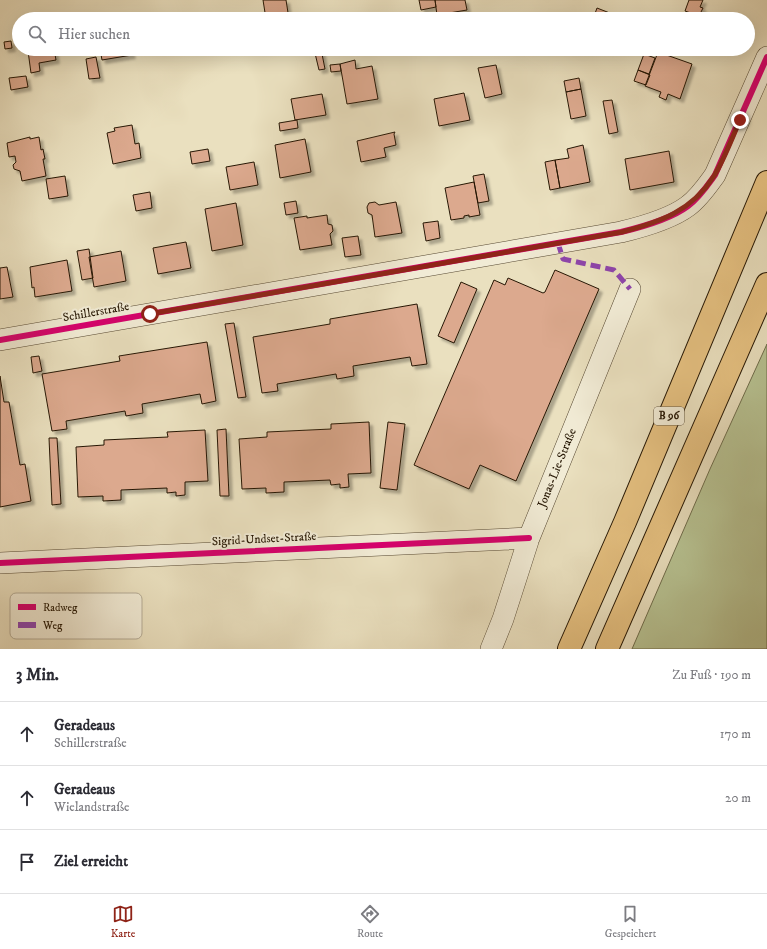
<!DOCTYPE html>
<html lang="de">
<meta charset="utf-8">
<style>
body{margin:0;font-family:"IM FELL DW Pica",serif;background:#f7f7f7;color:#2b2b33}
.stop{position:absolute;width:12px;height:12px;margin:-9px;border:3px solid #8f2418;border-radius:50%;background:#fff}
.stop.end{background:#8f2418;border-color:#fff;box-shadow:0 1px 4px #0008}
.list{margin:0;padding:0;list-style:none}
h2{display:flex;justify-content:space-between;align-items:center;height:52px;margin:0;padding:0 16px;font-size:17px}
h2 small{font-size:13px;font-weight:400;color:#7c7c81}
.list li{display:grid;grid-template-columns:26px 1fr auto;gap:12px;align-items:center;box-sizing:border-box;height:64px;padding:0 16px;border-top:1px solid #e1e1e2}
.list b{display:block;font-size:15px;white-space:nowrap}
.list p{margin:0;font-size:13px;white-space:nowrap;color:#7c7c81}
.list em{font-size:13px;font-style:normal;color:#7c7c81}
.icon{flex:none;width:22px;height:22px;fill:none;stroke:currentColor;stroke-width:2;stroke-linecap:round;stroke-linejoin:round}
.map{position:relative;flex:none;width:767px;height:649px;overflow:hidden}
.search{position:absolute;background:#fff;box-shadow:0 4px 16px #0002;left:12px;right:12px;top:12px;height:44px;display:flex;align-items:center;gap:10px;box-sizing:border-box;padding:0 14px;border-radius:22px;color:#7c7c81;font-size:15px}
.sheet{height:244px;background:#fff}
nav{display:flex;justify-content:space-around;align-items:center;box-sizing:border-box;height:56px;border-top:1px solid #e1e1e2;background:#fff;font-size:11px;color:#7c7c81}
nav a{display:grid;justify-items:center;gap:2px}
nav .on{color:#8f2418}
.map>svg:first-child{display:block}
.green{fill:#b7c292;stroke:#6e6c4b}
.building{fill:#dca98e;stroke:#261704;filter:url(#shadow)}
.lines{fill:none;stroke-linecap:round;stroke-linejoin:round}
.street-casing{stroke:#574933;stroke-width:22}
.highway-casing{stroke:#261704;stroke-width:24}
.street{stroke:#f1ebd5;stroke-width:21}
.highway{stroke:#e5c080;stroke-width:22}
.quiet{stroke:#8e44ad;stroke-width:5;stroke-dasharray:10 5;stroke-linecap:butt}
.cycleway-casing{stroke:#f1ebd5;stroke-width:8}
.cycleway{stroke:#d6006c;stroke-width:6}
.route{stroke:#8f2418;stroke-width:5}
.labels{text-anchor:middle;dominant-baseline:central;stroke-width:4;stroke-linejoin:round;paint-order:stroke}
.shield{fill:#f1ebd5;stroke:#635743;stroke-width:1}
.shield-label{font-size:11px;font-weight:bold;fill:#261704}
.street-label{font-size:12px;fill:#261704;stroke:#f1ebd5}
.key{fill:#f1ebd5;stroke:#b4ab96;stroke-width:1}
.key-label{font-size:11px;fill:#261704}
</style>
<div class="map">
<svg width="767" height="649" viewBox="0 0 767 649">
<defs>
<filter id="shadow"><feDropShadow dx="3.5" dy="3.5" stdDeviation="1" flood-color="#0004"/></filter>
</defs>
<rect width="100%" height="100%" fill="#eae0bf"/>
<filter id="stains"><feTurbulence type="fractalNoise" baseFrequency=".005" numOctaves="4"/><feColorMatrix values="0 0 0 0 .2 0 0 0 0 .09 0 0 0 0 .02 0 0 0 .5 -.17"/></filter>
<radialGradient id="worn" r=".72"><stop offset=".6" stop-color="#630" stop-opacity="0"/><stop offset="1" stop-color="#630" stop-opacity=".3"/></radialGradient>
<!-- green -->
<path class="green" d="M 767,344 L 767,649 L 632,649 L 710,469 Z"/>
<!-- building -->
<path class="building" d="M 263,0 L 286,0 L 289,19 L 266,19 Z
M 419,0 L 435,0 L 436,7 L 421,10 Z
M 435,0 L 465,0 L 467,10 L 437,15 Z
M 689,0 L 703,0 L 700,7 L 703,8 L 699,16 L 685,11 Z
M 597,8 L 625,19 L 593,19 Z
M 487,14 L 488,19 L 480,19 L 479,15 Z
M 11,41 L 12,48 L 5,49 L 4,42 Z
M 38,49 L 54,49 L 56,60 L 39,63 L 40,71 L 31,73 L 28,51 Z
M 100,49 L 130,49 L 132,55 L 102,60 Z
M 314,49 L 321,49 L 325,69 L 319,70 Z
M 658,52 L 692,64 L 680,99 L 668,94 L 666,100 L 659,97 L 661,92 L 645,86 Z
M 644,54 L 655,58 L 649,74 L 638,70 Z
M 96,57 L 100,78 L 89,79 L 86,59 Z
M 355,60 L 356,69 L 372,66 L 378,99 L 347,104 L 340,64 Z
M 340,64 L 341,71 L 331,72 L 330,65 Z
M 496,65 L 502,94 L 485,98 L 478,68 Z
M 638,70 L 650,75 L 646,85 L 634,81 Z
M 26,76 L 28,87 L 11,90 L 9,78 Z
M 579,78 L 581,89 L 566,92 L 564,81 Z
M 581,89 L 586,116 L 571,119 L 566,92 Z
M 464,93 L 470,120 L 439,126 L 434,99 Z
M 322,94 L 326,115 L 295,120 L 291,99 Z
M 612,100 L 618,132 L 609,134 L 603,101 Z
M 297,120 L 298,128 L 280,131 L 279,123 Z
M 132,125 L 135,144 L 139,143 L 141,158 L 113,164 L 107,133 L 115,131 L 114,128 Z
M 395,132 L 394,134 L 396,145 L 384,148 L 386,157 L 361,162 L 357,141 Z
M 30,137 L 30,139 L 39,137 L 41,150 L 43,149 L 45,159 L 43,159 L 46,176 L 22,181 L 20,171 L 14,169 L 13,165 L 16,162 L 15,156 L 9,157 L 7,143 Z
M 305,139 L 311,172 L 280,178 L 275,145 Z
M 583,145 L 590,182 L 560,188 L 555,160 L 569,158 L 567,149 Z
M 208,149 L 210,161 L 192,164 L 190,152 Z
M 669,151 L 674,182 L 630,190 L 625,159 Z
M 555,160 L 560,188 L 550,190 L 545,162 Z
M 254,162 L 258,185 L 230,190 L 226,167 Z
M 484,174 L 489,201 L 478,203 L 473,176 Z
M 65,176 L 68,196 L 49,199 L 46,179 Z
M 474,182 L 480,215 L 469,217 L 469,215 L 464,216 L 464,218 L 451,220 L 445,188 Z
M 150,192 L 152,208 L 136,211 L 133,195 Z
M 296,201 L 298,213 L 286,215 L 284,203 Z
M 375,202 L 379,205 L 396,202 L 402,233 L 375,237 L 372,215 L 368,213 L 367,207 L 369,203 Z
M 236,203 L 243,245 L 212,251 L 205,209 Z
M 327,215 L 328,224 L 332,225 L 333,231 L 330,234 L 332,245 L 300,250 L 294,218 L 307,216 L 307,218 Z
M 438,221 L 440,238 L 426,241 L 423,223 Z
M 358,236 L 361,255 L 345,257 L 342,238 Z
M 186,242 L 191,268 L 158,274 L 153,248 Z
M 89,249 L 93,278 L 82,280 L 77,251 Z
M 121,251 L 126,281 L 94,287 L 89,257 Z
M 67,260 L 72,291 L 35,297 L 34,287 L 32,288 L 30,267 Z
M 7,267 L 13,297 L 0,299 L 0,268 Z
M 555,270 L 599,289 L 516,481 L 480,465 L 469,489 L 414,465 L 494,280 L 505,285 L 508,278 L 543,293 L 545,292 Z
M 461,282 L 477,289 L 454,343 L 438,336 Z
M 417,304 L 427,364 L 412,366 L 410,357 L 353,366 L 354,376 L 337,379 L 336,374 L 277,384 L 278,391 L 262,393 L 253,337 L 330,324 L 330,319 Z
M 234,323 L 246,397 L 238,398 L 225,324 Z
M 207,342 L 216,401 L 202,404 L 200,394 L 142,404 L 143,413 L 126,416 L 125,411 L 66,421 L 67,429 L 52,431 L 42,374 L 120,361 L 119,356 Z
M 39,356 L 42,371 L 33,373 L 31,357 Z
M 0,376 L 4,402 L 9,402 L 20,465 L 25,464 L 31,501 L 0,507 Z
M 369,422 L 371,473 L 348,474 L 349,487 L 340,488 L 340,484 L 331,485 L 330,480 L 284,482 L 284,492 L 266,493 L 266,488 L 242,489 L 239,439 L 267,437 L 267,432 L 331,429 L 331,424 Z
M 388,422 L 405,424 L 397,490 L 380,488 Z
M 226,429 L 229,496 L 220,496 L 217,430 Z
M 205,430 L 208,481 L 185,482 L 185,495 L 176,496 L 176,492 L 167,493 L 167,488 L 121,490 L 121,500 L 103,501 L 103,496 L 78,497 L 76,447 L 104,445 L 104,440 L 168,437 L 167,432 Z
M 49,438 L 57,438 L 61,504 L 52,505 Z"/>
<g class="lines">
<defs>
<path id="street" d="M 0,340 L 621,232 C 642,227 672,218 688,206 C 699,198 707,186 715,175 L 767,57
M 0,563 L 529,538
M 491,649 L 503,619 L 529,538 L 630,289"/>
<path id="highway" d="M 569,649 L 625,522 L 767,182
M 607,649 L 767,284"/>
</defs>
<!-- street casing -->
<use href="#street" class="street-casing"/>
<!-- highway casing -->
<use href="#highway" class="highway-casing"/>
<!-- street -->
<use href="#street" class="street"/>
<!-- highway -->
<use href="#highway" class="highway"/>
<!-- quiet -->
<path class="quiet" d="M 558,243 L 563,259 L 614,270 L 630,289"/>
<defs>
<path id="cycleway" d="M 0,340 L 621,232 C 642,227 672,218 688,206 C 699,198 707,186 715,175 L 767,57
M 0,563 L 529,538"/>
</defs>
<!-- cycleway casing -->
<use href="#cycleway" class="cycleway-casing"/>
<!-- cycleway -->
<use href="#cycleway" class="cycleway"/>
</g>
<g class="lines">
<!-- route -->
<path class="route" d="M 150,314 L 622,232 C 660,222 692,211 714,176 C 724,160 732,138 740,120"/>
</g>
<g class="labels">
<!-- shield labels -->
<rect class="shield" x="654" y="407" width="30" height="18" rx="3"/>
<g class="shield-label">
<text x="669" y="416">B 96</text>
</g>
<!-- street labels -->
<g class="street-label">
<text transform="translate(96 312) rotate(-10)">Schillerstraße</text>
<text transform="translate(557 468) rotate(-68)">Jonas-Lie-Straße</text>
<text transform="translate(264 539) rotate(-3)">Sigrid-Undset-Straße</text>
</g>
</g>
<!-- legend -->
<rect x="10" y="593" width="132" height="46" rx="6" class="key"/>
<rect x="18" y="604" width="18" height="6" fill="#d6006c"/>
<rect x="18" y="622" width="18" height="6" fill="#8e44ad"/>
<g class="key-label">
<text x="43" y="611">Radweg</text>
<text x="43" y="629">Weg</text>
</g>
<rect width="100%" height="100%" filter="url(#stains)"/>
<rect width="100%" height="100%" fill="url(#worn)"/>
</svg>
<div class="stop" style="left:150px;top:314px"></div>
<div class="stop end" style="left:740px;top:120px"></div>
<div class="search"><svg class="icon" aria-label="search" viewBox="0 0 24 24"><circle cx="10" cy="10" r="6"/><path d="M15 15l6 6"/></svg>Hier suchen</div>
</div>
<section class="sheet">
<h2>3 Min.<small>Zu Fuß · 190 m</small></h2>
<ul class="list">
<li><svg class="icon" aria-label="ahead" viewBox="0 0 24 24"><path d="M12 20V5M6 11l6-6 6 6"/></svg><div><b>Geradeaus</b><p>Schillerstraße</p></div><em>170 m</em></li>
<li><svg class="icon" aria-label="ahead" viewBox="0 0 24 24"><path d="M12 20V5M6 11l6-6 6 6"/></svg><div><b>Geradeaus</b><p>Wielandstraße</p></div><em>20 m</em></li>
<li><svg class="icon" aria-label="arrive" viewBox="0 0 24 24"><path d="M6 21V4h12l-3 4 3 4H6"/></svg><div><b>Ziel erreicht</b></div></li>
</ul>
</section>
<nav>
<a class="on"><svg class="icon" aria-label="map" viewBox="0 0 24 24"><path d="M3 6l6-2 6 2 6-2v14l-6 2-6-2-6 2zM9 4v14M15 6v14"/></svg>Karte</a>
<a><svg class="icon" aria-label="directions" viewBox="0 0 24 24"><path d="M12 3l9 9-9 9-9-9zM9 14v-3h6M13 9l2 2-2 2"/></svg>Route</a>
<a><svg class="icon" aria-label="saved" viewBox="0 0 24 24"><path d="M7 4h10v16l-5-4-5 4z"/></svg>Gespeichert</a>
</nav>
